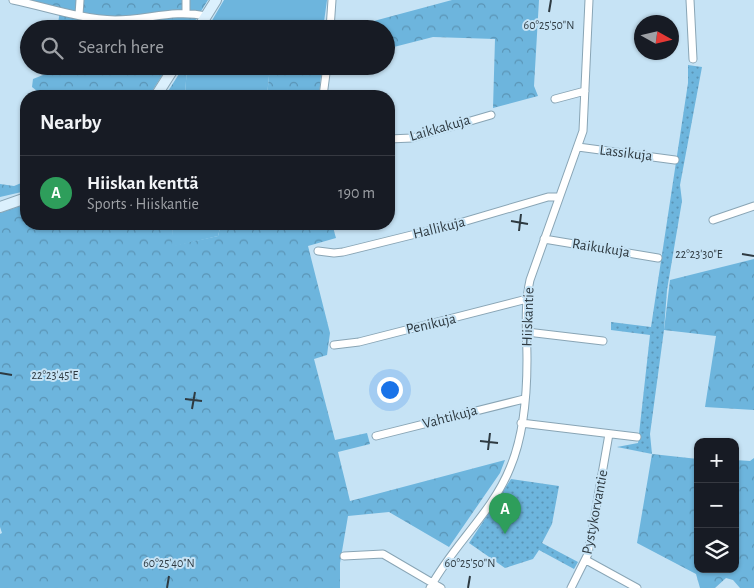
<!DOCTYPE html>
<meta charset="utf-8">
<style>
body{margin:0;font-family:"Alegreya Sans",sans-serif;background:#242831;color:#f1f3f6}
.controls{position:absolute;right:15px;bottom:15px;display:grid;overflow:hidden;border-radius:10px;box-shadow:0 1px 4px #0004}
.controls button{width:45px;height:45px;display:grid;place-items:center;padding:0;border:0;border-bottom:1px solid #363941;background:#171b24;color:#f1f3f6;font:25px sans-serif}
.compass{position:absolute;left:634px;top:15px;width:45px;height:45px;border-radius:50%;background:#171b24;box-shadow:0 1px 4px #0004;rotate:98deg}
.you{position:absolute;left:389px;top:389px;width:18px;height:18px;margin:-12px;border:4px solid #fff;border-radius:50%;background:#1a73e8;box-shadow:0 0 0 8px #1a73e833}
.badge{display:grid;place-items:center;width:32px;height:32px;border-radius:50%;background:#386d89;color:#fff;font-size:16px;font-weight:700}
.pin{position:absolute;translate:-50% -41px;filter:drop-shadow(0 1px 2px #0008)}
.pin::after{content:'';position:absolute;top:26px;width:18px;height:15px;background:inherit;clip-path:polygon(0 0,100% 0,50% 100%)}
.list{margin:0;padding:0;list-style:none}
h2{display:flex;justify-content:space-between;align-items:center;height:65px;margin:0;padding:0 20px;font-size:21px}
h2 small{font-size:16px;font-weight:400;color:#9ea1a6}
.list li{display:grid;grid-template-columns:32px 1fr auto;gap:15px;align-items:center;box-sizing:border-box;height:75px;padding:0 20px;border-top:1px solid #363941}
.list b{display:block;font-size:19px;white-space:nowrap}
.list p{margin:0;font-size:16px;white-space:nowrap;color:#9ea1a6}
.list em{font-size:16px;font-style:normal;color:#9ea1a6}
.icon{flex:none;width:28px;height:28px;fill:none;stroke:currentColor;stroke-width:2;stroke-linecap:round;stroke-linejoin:round}
.map{position:relative;flex:none;width:754px;height:588px;overflow:hidden}
.search{position:absolute;background:#171b24;box-shadow:0 1px 4px #0004;left:20px;top:20px;width:375px;height:55px;display:flex;align-items:center;gap:12px;box-sizing:border-box;padding:0 18px;border-radius:28px;color:#9ea1a6;font-size:19px}
.panel{position:absolute;background:#171b24;box-shadow:0 1px 4px #0004;left:20px;top:90px;width:375px;height:140px;border-radius:20px}
.map>svg:first-child{display:block}
.grass{fill:#6db5dd}
.forest{fill:url(#forest-crowns)}
.park{fill:url(#park-dots)}
.lines{fill:none;stroke-linecap:round;stroke-linejoin:round}
.street-casing{stroke:#89a5b5;stroke-width:9}
.secondary-casing{stroke:#89a5b5;stroke-width:12}
.street{stroke:#fff;stroke-width:7}
.secondary{stroke:#dbf0fd;stroke-width:10}
.ticks{fill:none;stroke:#2e3a41;stroke-width:2}
.labels{text-anchor:middle;dominant-baseline:central;stroke-width:4;stroke-linejoin:round;paint-order:stroke}
.street-label{font-size:15px;fill:#2e3a41;stroke:#c6e3f5}
.ticks-label{font-size:12px;text-anchor:middle;fill:#2e3a41;stroke:#c6e3f5;stroke-width:4;stroke-linejoin:round;paint-order:stroke}
</style>
<div class="map">
<svg width="754" height="588" viewBox="0 0 754 588">
<defs>
<pattern id="forest-crowns" width="20" height="18" patternUnits="userSpaceOnUse" patternTransform="scale(1.25)"><rect width="20" height="18" fill="#6db5dd"/><path d="M2 6a3 3 0 1 1 6 0M12 15a3 3 0 1 1 6 0" fill="none" stroke="#5a94b5"/></pattern>
<pattern id="park-dots" width="8" height="8" patternUnits="userSpaceOnUse" patternTransform="scale(1.25)"><rect width="8" height="8" fill="#6db5dd"/><path d="M2 2h.1M6 6h.1" fill="none" stroke="#5a94b5" stroke-width="1.8" stroke-linecap="round"/></pattern>
</defs>
<rect width="100%" height="100%" fill="#c6e3f5"/>
<!-- grass -->
<path class="grass" d="M 224,0 L 327,0 L 323,29 L 207,29 Z
M 187,66 L 270,66 L 267,96 L 185,96 Z
M 173,224 L 221,224 L 218,236 L 171,247 Z"/>
<!-- forest -->
<path class="forest" d="M 13,0 L 208,0 L 190,29 L 57,29 L 60,11 Z
M 452,0 L 539,0 L 534,86 L 538,96 L 493,108 L 495,39 L 433,37 L 386,49 L 386,29 L 344,29 Z
M 50,66 L 168,66 L 149,96 L 35,96 L 37,91 L 32,87 L 33,79 L 48,73 Z
M 184,66 L 187,66 L 185,96 L 165,96 Z
M 270,66 L 322,66 L 319,96 L 267,96 Z
M 26,181 L 26,191 L 0,197 L 0,184 L 14,186 Z
M 26,204 L 26,224 L 173,224 L 172,246 L 218,236 L 221,224 L 332,224 L 336,238 L 308,246 L 330,333 L 327,355 L 314,359 L 335,440 L 367,433 L 370,444 L 338,452 L 350,501 L 505,460 L 500,473 L 449,547 L 389,512 L 348,516 L 340,563 L 340,588 L 0,588 L 0,534 L 2,533 L 0,527 L 0,213 Z
M 754,259 L 754,410 L 705,407 L 716,336 L 664,330 L 670,280 Z
M 652,454 L 698,459 L 698,569 L 735,569 L 735,460 L 750,461 L 754,458 L 754,588 L 740,588 L 733,580 L 726,578 L 715,588 L 700,588 L 696,574 L 637,543 Z"/>
<!-- park -->
<path class="park" d="M 688,65 L 702,67 L 680,185 L 682,201 L 667,290 L 664,330 L 650,434 L 652,454 L 617,447 L 638,443 L 650,335 L 611,330 L 611,322 L 651,327 L 688,83 Z
M 511,479 L 559,486 L 552,524 L 542,543 L 578,562 L 574,569 L 539,550 L 533,559 L 505,568 L 469,543 Z"/>
<g class="lines">
<defs>
<path id="street" d="M 13,0 C 47,7 80,19 115,20 C 148,20 173,9 206,16
M 690,0 L 693,59
M 186,12 L 186,0
M 79,15 L 80,0
M 330,29 L 332,0
M 323,96 L 327,66
M 555,99 L 585,91
M 389,139 L 412,138 L 491,115
M 578,147 L 675,160
M 713,220 L 754,206
M 544,239 L 658,258
M 318,251 L 334,253 L 343,252 L 456,224 L 548,197 L 558,197
M 527,332 L 603,341
M 334,345 L 359,342 L 527,299
M 521,423 L 637,437
M 376,436 L 524,399
M 344,556 L 383,554 L 441,588
M 586,560 L 637,588
M 430,588 C 452,546 492,513 510,468 C 524,435 527,395 527,360 C 527,333 524,307 530,280 L 583,131 L 589,0
M 571,588 L 588,554 L 609,434"/>
<path id="secondary" d="M 198,29 L 216,0
M 156,96 L 175,66
M 0,207 L 26,198"/>
</defs>
<!-- street casing -->
<use href="#street" class="street-casing"/>
<!-- secondary casing -->
<use href="#secondary" class="secondary-casing"/>
<!-- street -->
<use href="#street" class="street"/>
<!-- secondary -->
<use href="#secondary" class="secondary"/>
</g>
<!-- ticks -->
<path class="ticks" d="M 549,12 L 551,0M 511,221 L 528,224M 519,231 L 521,214M 742,254 L 754,256M 0,373 L 12,375M 185,399 L 202,401M 192,409 L 195,392M 480,441 L 498,443M 488,450 L 490,433M 167,588 L 169,576M 468,588 L 470,576"/>
<g class="labels">
<!-- street labels -->
<g class="street-label">
<text transform="translate(440 128) rotate(-16)">Laikkakuja</text>
<text transform="translate(626 153) rotate(7)">Lassikuja</text>
<text transform="translate(439 228) rotate(-14)">Hallikuja</text>
<text transform="translate(601 248) rotate(9)">Raikukuja</text>
<text transform="translate(528 317) rotate(-88)">Hiiskantie</text>
<text transform="translate(431 324) rotate(-13)">Penikuja</text>
<text transform="translate(450 417) rotate(-15)">Vahtikuja</text>
<text transform="translate(595 512) rotate(-79)">Pystykorvantie</text>
</g>
</g>
<g class="ticks-label">
<text x="549" y="29">60°25'50"N</text>
<text x="699" y="258">22°23'30"E</text>
<text x="55" y="379">22°23'45"E</text>
<text x="169" y="567">60°25'40"N</text>
<text x="470" y="567">60°25'50"N</text>
</g>
</svg>
<div class="controls">
<button>+</button>
<button>−</button>
<button><svg class="icon" aria-label="layers" viewBox="0 0 24 24"><path d="M12 4l9 5-9 5-9-5zM3 14l9 5 9-5"/></svg></button>
</div>
<svg class="compass" viewBox="-18 -18 36 36"><path d="M0-13l5 13h-10z" fill="#e53935"/><path d="M0 13l5-13h-10z" fill="#9ea1a6"/></svg>
<div class="you"></div>
<div class="pin badge" style="left:505px;top:534px;background:#2e9e5b">A</div>
<div class="search"><svg class="icon" aria-label="search" viewBox="0 0 24 24"><circle cx="10" cy="10" r="6"/><path d="M15 15l6 6"/></svg>Search here</div>
<section class="panel">
<h2>Nearby<small></small></h2>
<ul class="list">
<li><span class="badge" style="background:#2e9e5b">A</span><div><b>Hiiskan kenttä</b><p>Sports · Hiiskantie</p></div><em>190 m</em></li>
</ul>
</section>
</div>
